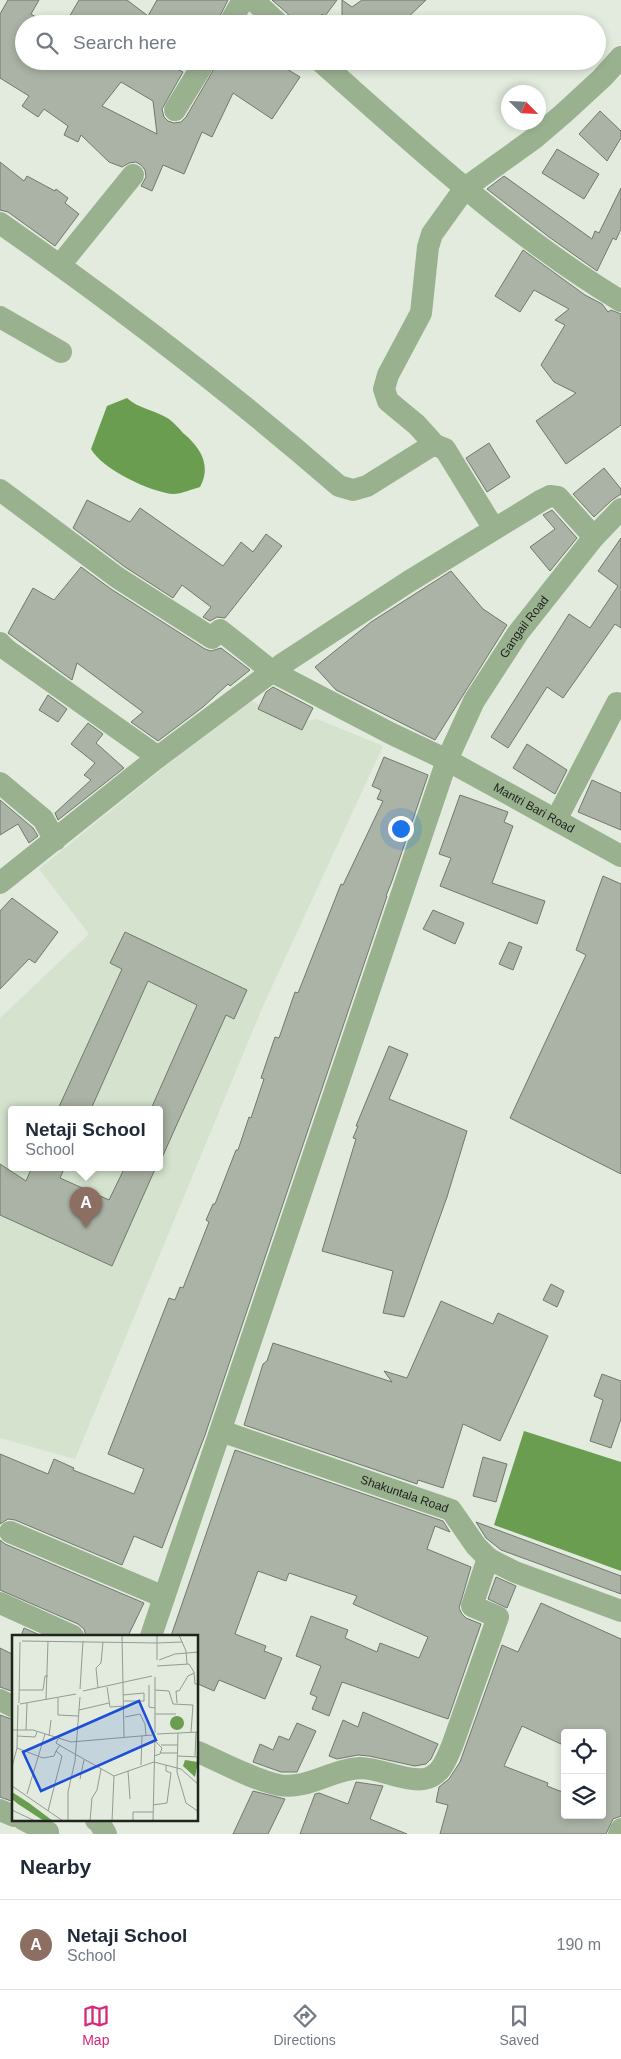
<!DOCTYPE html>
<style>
body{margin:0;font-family:Helvetica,sans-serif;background:#f6f6f7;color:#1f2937}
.controls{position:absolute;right:15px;bottom:15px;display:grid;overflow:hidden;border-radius:5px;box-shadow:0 2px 8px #0003}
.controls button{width:45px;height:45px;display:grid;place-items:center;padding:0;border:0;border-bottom:1px solid #e0e1e3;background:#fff;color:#1f2937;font:25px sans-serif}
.compass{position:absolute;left:501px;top:85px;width:45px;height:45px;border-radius:50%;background:#fff;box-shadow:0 2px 8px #0003;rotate:114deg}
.you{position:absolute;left:400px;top:828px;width:18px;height:18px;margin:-12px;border:4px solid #fff;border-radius:50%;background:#1a73e8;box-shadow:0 0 0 8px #1a73e833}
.badge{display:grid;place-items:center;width:32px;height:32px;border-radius:50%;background:#db2777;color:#fff;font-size:16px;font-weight:700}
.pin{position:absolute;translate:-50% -41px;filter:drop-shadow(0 1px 2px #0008)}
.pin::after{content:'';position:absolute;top:26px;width:18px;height:15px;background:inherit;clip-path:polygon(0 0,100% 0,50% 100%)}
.popup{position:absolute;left:8px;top:1106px;width:155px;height:65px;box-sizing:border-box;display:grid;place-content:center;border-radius:5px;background:#fff;filter:drop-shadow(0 1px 4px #0005);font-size:16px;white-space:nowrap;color:#747a83}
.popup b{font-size:19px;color:#1f2937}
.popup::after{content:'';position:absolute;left:50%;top:100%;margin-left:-10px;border:10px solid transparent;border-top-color:#fff}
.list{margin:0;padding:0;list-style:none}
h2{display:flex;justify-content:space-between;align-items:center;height:65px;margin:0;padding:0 20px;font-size:21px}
h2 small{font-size:16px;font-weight:400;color:#747a83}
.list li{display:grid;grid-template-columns:32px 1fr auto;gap:15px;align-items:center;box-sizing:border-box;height:90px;padding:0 20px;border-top:1px solid #e0e1e3}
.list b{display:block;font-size:19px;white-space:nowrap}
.list p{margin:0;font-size:16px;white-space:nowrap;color:#747a83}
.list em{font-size:16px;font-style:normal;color:#747a83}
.icon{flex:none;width:28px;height:28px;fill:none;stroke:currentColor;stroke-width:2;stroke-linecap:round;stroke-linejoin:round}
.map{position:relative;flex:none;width:621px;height:1834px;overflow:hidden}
.search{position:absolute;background:#fff;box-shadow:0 2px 8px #0003;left:15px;right:15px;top:15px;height:55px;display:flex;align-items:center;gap:12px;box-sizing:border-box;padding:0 18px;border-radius:28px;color:#747a83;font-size:19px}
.sheet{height:155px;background:#fff}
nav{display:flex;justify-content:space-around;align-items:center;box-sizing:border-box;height:70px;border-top:1px solid #e0e1e3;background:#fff;font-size:14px;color:#747a83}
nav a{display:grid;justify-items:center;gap:2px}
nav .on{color:#db2777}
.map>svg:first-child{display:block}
.built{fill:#d4e2ce;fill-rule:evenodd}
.water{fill:#6b9d51}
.building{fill:#aab3a6;stroke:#71796d;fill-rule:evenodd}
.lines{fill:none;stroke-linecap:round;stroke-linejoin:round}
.minor{stroke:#9ab190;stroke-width:22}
.labels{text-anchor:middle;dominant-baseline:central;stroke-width:5;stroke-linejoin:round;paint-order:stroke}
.street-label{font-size:12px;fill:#20241f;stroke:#e2ebde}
.inset-road{fill:none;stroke:#949b92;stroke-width:1}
.view{fill:#1d4ed8;fill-opacity:0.15;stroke:#1d4ed8;stroke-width:2.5}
.inset-edge{fill:none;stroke:#20241f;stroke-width:2.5}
</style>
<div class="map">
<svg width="621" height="1834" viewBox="0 0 621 1834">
<rect width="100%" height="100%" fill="#e2ebde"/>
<!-- built -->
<path class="built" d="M 248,699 L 295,724 L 317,719 L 383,746 L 263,1006 L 75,1459 L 0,1438 L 0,1018 L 89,934 L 39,869 ZM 12,1109 L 160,1109 L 160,1167 L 12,1167 Z"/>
<!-- water -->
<path class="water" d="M 127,398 C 139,409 155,410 169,419 C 174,423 179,428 183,433 C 200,447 212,465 200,487 C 192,489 182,494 173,494 C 150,492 102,469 91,449 L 107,406 Z
M 524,1431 L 621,1462 L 621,1571 L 494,1525 Z"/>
<!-- building -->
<path class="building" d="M 8,0 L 39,0 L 31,14 L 47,24 L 24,24 L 24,61 L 160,61 L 183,72 L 162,109 L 164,117 L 168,121 L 174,123 L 181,122 L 186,117 L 218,62 L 230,68 L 233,61 L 274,61 L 300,77 L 272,119 L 233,93 L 212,137 L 202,132 L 184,174 L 163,165 L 152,191 L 141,186 L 146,177 L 145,170 L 141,165 L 136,162 L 129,163 L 122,167 L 109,162 L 81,135 L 78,142 L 64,135 L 68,126 L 44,109 L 38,117 L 22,106 L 29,96 L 0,78 L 0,14 ZM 121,82 L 153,101 L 157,134 L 102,106 Z
M 79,0 L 127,0 L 148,16 L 157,0 L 228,0 L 216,24 L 65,24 Z
M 272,0 L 337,0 L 325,16 L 322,14 L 317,24 L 292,24 L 288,14 Z
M 342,0 L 352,7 L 362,0 L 426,0 L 401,24 L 342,24 Z
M 600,111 L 621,131 L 621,138 L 607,161 L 579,134 Z
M 557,149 L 599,174 L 584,199 L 542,173 Z
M 0,162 L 24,181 L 27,176 L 55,191 L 56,189 L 68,198 L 65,203 L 79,214 L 55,246 L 8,212 L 0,210 Z
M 504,176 L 592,239 L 595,231 L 599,233 L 621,188 L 621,229 L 616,240 L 613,238 L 597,271 L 549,237 L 487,189 Z
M 523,250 L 585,295 L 602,304 L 608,312 L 611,310 L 621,314 L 621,425 L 566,464 L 536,421 L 576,393 L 554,382 L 541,365 L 565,325 L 555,320 L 569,309 L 534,290 L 520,312 L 495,296 Z
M 489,443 L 510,477 L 487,492 L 466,458 Z
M 604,468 L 621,489 L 621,494 L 612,500 L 594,517 L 573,494 Z
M 87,500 L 130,522 L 140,508 L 223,566 L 241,542 L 253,552 L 266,534 L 282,546 L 225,618 L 217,617 L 210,621 L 203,617 L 211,607 L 182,585 L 173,598 L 125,567 L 73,528 Z
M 552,510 L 577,538 L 550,571 L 530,547 L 555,529 L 543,515 Z
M 621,538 L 621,628 L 615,624 L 563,698 L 547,687 L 508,748 L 491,737 L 569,614 L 590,628 L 618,586 L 598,571 Z
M 81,567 L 111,589 L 205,649 L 211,651 L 221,648 L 250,670 L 230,686 L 228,684 L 203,707 L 158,741 L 131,722 L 143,712 L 77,663 L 72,680 L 8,633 L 33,588 L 54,600 Z
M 451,571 L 483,609 L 507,625 L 435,740 L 336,690 L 315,667 L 371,622 Z
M 273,687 L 313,708 L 302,730 L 258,709 L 266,692 Z
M 48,695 L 67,709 L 58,722 L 39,710 Z
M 88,723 L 103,734 L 96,743 L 124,768 L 58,820 L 55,813 L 91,780 L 84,775 L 95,763 L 71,744 Z
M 527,744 L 567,770 L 555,794 L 513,768 Z
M 384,757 L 428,775 L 392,881 L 386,896 L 387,896 L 205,1435 L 162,1548 L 134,1536 L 122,1565 L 15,1520 L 8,1519 L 0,1524 L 0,1454 L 48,1474 L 54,1459 L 74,1468 L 73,1470 L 134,1494 L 144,1469 L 108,1454 L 169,1298 L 175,1300 L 180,1287 L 183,1288 L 209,1222 L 206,1220 L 213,1204 L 215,1204 L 236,1150 L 238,1150 L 249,1117 L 251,1118 L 264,1079 L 261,1078 L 275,1037 L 279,1038 L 295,992 L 298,993 L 341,884 L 343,885 L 383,801 L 377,799 L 381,790 L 372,786 Z
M 592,780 L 621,793 L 621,830 L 578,812 Z
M 460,795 L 508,812 L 504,822 L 513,826 L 492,883 L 545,901 L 537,924 L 440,886 L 451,858 L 439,854 Z
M 0,800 L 33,828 L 38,836 L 29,843 L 18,824 L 0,835 Z
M 603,876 L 621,884 L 621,1174 L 510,1118 L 586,955 L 576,950 Z
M 12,898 L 58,932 L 35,963 L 29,959 L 0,989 L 0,911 Z
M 433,910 L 464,923 L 455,944 L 423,929 Z
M 125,932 L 247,990 L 234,1019 L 226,1015 L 160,1162 L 160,1109 L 151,1109 L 197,1005 L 148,981 L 91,1109 L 58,1109 L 122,969 L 110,963 Z
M 509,942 L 522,947 L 513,970 L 499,964 Z
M 389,1046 L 408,1054 L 389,1099 L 467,1131 L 447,1197 L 404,1317 L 383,1313 L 393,1271 L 322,1251 L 356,1139 L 353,1138 L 358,1126 L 356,1126 Z
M 0,1164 L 26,1181 L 32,1167 L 65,1167 L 60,1178 L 109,1200 L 125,1167 L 156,1167 L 112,1266 L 0,1215 Z
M 551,1284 L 564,1291 L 557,1307 L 543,1300 Z
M 441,1301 L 493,1324 L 498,1313 L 548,1336 L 500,1441 L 463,1424 L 443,1488 L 418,1480 L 417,1484 L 244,1425 L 263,1364 L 267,1361 L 273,1343 L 392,1382 L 384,1371 L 407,1378 Z
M 602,1374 L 621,1381 L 621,1419 L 611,1448 L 590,1441 L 603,1400 L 594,1396 Z
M 235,1450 L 443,1521 L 450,1532 L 435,1526 L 427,1549 L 471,1567 L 459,1608 L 462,1614 L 466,1618 L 481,1624 L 448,1719 L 342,1682 L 329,1716 L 312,1709 L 317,1697 L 310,1694 L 321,1666 L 296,1656 L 311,1616 L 348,1630 L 345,1638 L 377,1652 L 380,1643 L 419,1658 L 428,1637 L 353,1604 L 357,1596 L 289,1573 L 286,1581 L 258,1571 L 235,1634 L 266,1646 L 264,1651 L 282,1658 L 265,1699 L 219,1680 L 214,1691 L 198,1684 L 198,1636 L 171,1636 Z
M 483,1457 L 507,1464 L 496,1502 L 473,1496 Z
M 476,1522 L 621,1576 L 621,1594 L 501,1550 L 486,1538 Z
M 0,1540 L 5,1544 L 144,1603 L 128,1636 L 86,1636 L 84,1629 L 78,1624 L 0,1590 Z
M 496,1577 L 516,1586 L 507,1608 L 488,1599 Z
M 541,1603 L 621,1639 L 621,1816 L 613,1819 L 606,1834 L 440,1834 L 448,1805 L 436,1802 L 439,1787 L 449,1779 L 460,1762 L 502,1645 L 518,1652 ZM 522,1726 L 561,1744 L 565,1733 L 602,1733 L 602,1815 L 565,1815 L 565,1793 L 547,1786 L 548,1783 L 504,1766 Z
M 24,1628 L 42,1636 L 21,1636 Z
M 0,1648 L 14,1655 L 14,1692 L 0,1687 Z
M 363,1712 L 438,1744 L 431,1759 L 426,1764 L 415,1766 L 369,1756 L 358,1755 L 337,1759 L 329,1756 L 343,1720 L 358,1727 Z
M 0,1715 L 14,1720 L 14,1802 L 0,1797 Z
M 297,1723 L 316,1731 L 297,1772 L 281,1772 L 253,1762 L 260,1744 L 273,1750 L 279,1736 L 289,1740 Z
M 356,1782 L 383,1786 L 370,1819 L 407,1834 L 300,1834 L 315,1794 L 319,1793 L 348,1804 Z
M 253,1791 L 285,1799 L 268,1834 L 233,1834 Z"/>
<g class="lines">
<!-- minor -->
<g class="minor">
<path d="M 253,0 L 279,24"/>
<path d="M 229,24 L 243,0"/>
<path d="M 320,61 C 416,146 511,235 621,301"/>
<path d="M 175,110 L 205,61"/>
<path d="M 0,223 C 117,305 231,392 339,486 L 353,490 L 367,486 L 431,446 L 435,445 L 445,449 L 494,529"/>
<path d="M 60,265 L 133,175"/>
<path d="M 0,317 L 61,352"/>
<path d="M 435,445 L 417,425 L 388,401 L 384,389 L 388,375 L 421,313 L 428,247 L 432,234 L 465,188 L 536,137 L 564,113 L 602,78 L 621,57"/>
<path id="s1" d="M 0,490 L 118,578 L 212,638 L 220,630 L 273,672 L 392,734 L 447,760 L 621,856"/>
<path d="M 0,643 L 7,650 L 158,757"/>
<path d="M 0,783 L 43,819 L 55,840"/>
<path d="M 556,820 L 617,703"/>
<path d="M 0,883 L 158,757 L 281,665 L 408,582 L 542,500 L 550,496 L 558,497 L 594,537"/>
<path id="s2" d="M 221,1431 L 451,1510 L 476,1546 L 488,1558 L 497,1563 L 515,1572 L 621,1611"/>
<path d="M 10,1532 L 164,1597"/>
<path d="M 0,1603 L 73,1636"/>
<path id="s3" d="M 151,1636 L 447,760 L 474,701 L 518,633 L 594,537 L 621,509"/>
<path d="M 0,1700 L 14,1707"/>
<path d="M 198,1752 C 221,1762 254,1780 279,1785 C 308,1790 332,1769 360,1768 C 380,1768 405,1782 424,1779 C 441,1776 446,1760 452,1746 L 498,1617 L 472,1606 L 488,1558"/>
<path d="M 0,1810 L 14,1816"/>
<path d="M 24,1820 L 48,1832"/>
<path d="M 96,1820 L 99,1822 L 106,1834"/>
<path d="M 619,1834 L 621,1829"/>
</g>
</g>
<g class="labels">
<!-- street labels -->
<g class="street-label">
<text stroke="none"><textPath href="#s3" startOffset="1079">Gangail Road</textPath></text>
<text stroke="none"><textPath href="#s1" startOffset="632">Mantri Bari Road</textPath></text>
<text stroke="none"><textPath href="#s2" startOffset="194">Shakuntala Road</textPath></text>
</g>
</g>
<!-- overview -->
<g transform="translate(12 1635)">
<rect width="186" height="186" fill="#e2ebde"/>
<path d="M158 88a7 7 0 1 1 14 0a7 7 0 1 1-14 0ZM 173,125 L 186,127 L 183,142 L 171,131 ZM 0,157 L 17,168 L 41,186 L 32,186 L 6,169 L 0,164 Z" fill="#6b9d51"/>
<path class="inset-road" d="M 110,0 L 112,102M 145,0 L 145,8 L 170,7M 167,0 L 174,16 L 175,29M 10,6 L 145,8 L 145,25M 147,25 L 163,19 L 187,17M 145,31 L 177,29 L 182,37 L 183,49 L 187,49M 137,50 L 137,72 L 143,73M 95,52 L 98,72 L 112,71M 86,53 L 84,33 L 89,28 L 91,7M 68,54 L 71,6M 7,55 L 31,55 L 33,41 L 36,41M 143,55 L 157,56 L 161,69 L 181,70 L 179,97M 71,56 L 140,41M 111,60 L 132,58 L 132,66 L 112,66M 46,63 L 46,80 L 66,81M 34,65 L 36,6M 7,68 L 8,7M 165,68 L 164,56 L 167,56 L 176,41 L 182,38M 8,69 L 64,59M 67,75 L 97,68M 143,79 L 164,79M 113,82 L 128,79 L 133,89 L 134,101M 0,95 L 21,95 L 59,107 L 140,100M 14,95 L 15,68M 143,98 L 143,42M 166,98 L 165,137 L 174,168 L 187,177M 145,99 L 187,97M 5,101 L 23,102 L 25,97M 37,101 L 39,85M 46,104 L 44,108 L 54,114 L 102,141 L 142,127 L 169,134 L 187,150M 149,110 L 166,110M 5,113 L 31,123 L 42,121 L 44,116M 149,118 L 166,118M 142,121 L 148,119 L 150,113 L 143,106M 166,121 L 187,122M 183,121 L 184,97M 129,130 L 130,101M 0,132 L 5,113 L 6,70M 116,136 L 118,164M 68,144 L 72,125M 0,151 L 51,186M 15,159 L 33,99M 141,170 L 155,168 L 159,138 L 154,136 L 154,130M 0,175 L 23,186M 36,176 L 50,121 L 44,116 L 48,110M 56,186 L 56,157 L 63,126 L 68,62M 78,186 L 80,163 L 85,155 L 89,134M 100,186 L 102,141M 121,186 L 121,177 L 141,177M 141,186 L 143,102"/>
<path class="view" d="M 127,66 L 144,105 L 29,156 L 11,117 Z"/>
<rect width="186" height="186" class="inset-edge"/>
</g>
</svg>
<div class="controls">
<button><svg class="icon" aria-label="locate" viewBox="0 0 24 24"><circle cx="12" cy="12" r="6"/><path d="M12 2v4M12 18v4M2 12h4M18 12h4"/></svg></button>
<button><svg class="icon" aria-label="layers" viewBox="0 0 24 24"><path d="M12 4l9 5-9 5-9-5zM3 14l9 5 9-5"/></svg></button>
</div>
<svg class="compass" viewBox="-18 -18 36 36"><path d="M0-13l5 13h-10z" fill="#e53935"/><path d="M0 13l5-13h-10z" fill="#747a83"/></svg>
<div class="you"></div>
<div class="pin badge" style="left:86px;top:1228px;background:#8d6e63">A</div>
<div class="popup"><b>Netaji School</b>School</div>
<div class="search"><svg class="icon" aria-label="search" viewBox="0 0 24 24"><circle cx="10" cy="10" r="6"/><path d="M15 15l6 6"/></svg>Search here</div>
</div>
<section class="sheet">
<h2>Nearby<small></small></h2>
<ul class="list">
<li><span class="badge" style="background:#8d6e63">A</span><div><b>Netaji School</b><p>School</p></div><em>190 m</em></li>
</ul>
</section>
<nav>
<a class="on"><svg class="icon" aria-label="map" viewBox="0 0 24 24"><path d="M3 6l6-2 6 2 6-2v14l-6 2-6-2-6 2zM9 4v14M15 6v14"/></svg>Map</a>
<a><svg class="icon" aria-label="directions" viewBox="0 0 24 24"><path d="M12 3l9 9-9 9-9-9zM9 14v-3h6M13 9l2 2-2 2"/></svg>Directions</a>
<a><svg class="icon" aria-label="saved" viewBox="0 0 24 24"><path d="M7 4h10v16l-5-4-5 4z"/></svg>Saved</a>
</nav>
